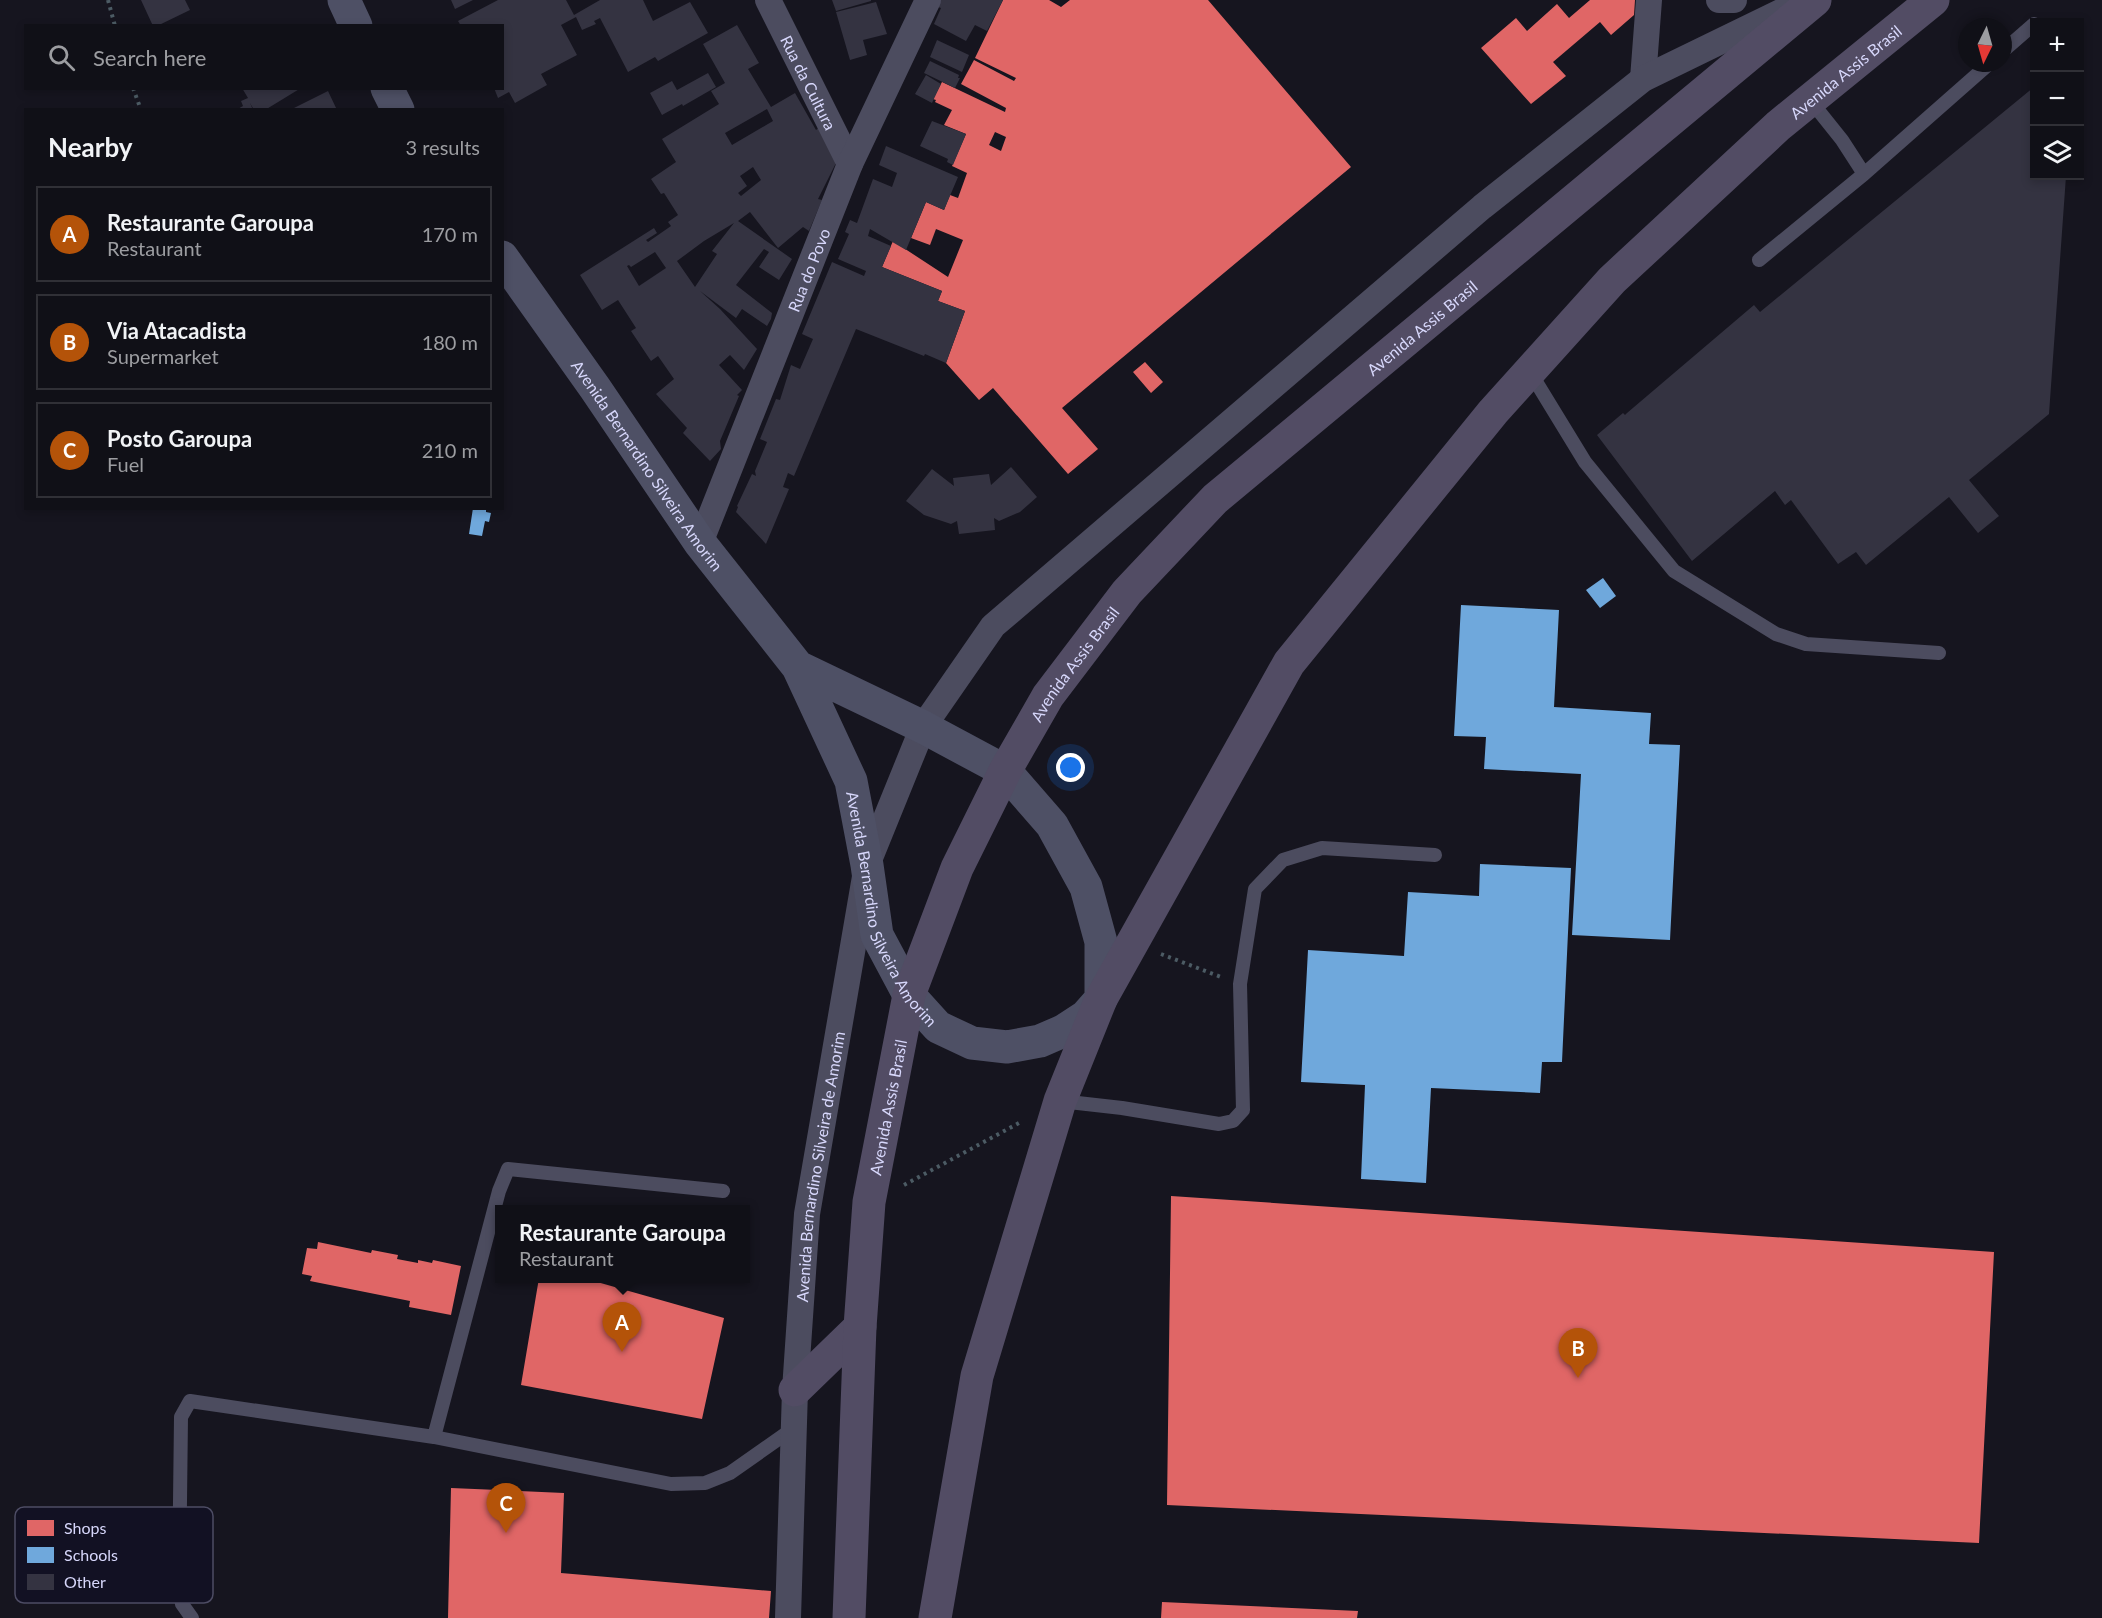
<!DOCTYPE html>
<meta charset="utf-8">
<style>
body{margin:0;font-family:Lato,sans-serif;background:#191920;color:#f1f3f6}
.controls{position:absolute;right:18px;top:18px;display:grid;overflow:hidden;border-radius:0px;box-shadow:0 3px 9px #0003}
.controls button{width:54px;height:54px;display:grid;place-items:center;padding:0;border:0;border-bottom:2px solid #303036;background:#101017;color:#f1f3f6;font:30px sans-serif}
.compass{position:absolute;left:1958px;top:18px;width:54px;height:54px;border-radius:50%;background:#101017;box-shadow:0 3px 9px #0003;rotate:185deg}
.you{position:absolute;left:1071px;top:768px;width:21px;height:21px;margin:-15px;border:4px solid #fff;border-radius:50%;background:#1a73e8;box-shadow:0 0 0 9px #1a73e833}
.badge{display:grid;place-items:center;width:39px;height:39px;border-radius:50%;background:#b45309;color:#fff;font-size:20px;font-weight:700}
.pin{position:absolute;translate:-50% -50px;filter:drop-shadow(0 2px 3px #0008)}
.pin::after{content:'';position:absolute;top:32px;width:21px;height:18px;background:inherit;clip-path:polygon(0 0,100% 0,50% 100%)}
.popup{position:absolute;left:495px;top:1205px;width:255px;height:78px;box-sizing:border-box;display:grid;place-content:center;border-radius:0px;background:#101017;filter:drop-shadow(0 2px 4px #0005);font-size:20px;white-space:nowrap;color:#9c9da1}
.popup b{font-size:22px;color:#f1f3f6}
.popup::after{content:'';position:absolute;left:50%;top:100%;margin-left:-12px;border:12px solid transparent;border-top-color:#101017}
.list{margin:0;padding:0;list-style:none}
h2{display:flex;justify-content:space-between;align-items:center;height:78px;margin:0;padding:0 24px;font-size:26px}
h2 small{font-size:20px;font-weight:400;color:#9c9da1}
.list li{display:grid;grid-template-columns:39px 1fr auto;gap:18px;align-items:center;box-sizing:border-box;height:96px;margin:0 12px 12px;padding:0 12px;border:2px solid #303036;border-radius:0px}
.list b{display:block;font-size:22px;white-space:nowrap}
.list p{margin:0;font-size:20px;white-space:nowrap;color:#9c9da1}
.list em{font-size:20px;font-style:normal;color:#9c9da1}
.icon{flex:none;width:33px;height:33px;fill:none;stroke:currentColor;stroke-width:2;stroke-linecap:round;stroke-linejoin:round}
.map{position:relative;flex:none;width:2102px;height:1618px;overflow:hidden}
.search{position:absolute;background:#101017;box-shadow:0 3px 9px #0003;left:24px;top:24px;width:480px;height:66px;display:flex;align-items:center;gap:15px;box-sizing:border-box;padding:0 21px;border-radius:0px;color:#9c9da1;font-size:22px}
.panel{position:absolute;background:#101017;box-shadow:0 3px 9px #0003;left:24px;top:108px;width:480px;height:402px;border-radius:0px}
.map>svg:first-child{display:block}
.shops{fill:#e06666;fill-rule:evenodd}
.schools{fill:#6fa8dc}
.building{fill:#343341;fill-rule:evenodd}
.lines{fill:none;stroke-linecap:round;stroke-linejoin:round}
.path{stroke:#4c5b64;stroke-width:4;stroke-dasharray:3 4.5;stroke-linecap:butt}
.service{stroke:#4c4c5f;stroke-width:14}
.minor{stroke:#4c4c5f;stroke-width:26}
.secondary{stroke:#4e5065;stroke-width:33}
.primary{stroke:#524c64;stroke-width:33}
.labels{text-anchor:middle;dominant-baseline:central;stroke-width:6;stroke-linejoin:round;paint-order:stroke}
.street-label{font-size:16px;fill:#d7d7fb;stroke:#121123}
.key{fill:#121123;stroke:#4d4c64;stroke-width:1.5}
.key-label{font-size:16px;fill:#d7d7fb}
</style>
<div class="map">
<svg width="2102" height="1618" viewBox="0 0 2102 1618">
<rect width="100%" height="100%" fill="#16151f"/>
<!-- shops -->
<path class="shops" d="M 1003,0 L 1049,0 L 1061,7 L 1070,0 L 1208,0 L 1351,167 L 1062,408 L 1098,449 L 1068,474 L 993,388 L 979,400 L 946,363 L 965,311 L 938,301 L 942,291 L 882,267 L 893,241 L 948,277 L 963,240 L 936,229 L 930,245 L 911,238 L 926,202 L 944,210 L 950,195 L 958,198 L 967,173 L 952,166 L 966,134 L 944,125 L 952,110 L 935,102 L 936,100 L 933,99 L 942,82 L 1005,112 L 1006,108 L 961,84 L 974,60 L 1014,81 L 1016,78 L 975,58 ZM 995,132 L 1006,137 L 1001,151 L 989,145 Z
M 1590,0 L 1635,0 L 1634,15 L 1611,35 L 1600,22 L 1553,62 L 1566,76 L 1531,104 L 1481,48 L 1516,18 L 1527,31 L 1557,4 L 1569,18 Z
M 1145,362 L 1163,382 L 1151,393 L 1133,372 Z
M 1171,1196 L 1994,1252 L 1979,1543 L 1167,1505 Z
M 318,1242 L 371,1253 L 372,1250 L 398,1255 L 397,1259 L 418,1263 L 418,1260 L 432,1263 L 433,1260 L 461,1266 L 451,1315 L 409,1307 L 410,1301 L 310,1281 L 312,1276 L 302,1274 L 307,1248 L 317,1249 Z
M 539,1278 L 583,1278 L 724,1318 L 702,1419 L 521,1385 Z
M 451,1488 L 564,1493 L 561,1573 L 771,1591 L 769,1618 L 448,1618 Z
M 1162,1602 L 1358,1611 L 1357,1618 L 1161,1618 Z"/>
<!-- schools -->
<path class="schools" d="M 473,508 L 486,508 L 486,512 L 491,513 L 489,522 L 485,521 L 482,536 L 469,534 Z
M 1603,578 L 1616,596 L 1600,608 L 1586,590 Z
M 1461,605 L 1559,610 L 1554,707 L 1651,713 L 1649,744 L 1680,745 L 1670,940 L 1572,935 L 1581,774 L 1484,769 L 1486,737 L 1454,736 Z
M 1480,864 L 1571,868 L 1562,1062 L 1542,1062 L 1540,1093 L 1431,1088 L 1426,1183 L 1361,1179 L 1365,1085 L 1301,1082 L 1308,950 L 1404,956 L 1408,892 L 1479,896 Z"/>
<!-- building -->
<path class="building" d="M 141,0 L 185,0 L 190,10 L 157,26 L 153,26 Z
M 451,0 L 473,0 L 455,9 Z
M 498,0 L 566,0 L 574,15 L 600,0 L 643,0 L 653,21 L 690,2 L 708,33 L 658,61 L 655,57 L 628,72 L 600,18 L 594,21 L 596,24 L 582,30 L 576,17 L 561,25 L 577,55 L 541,74 L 547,85 L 515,103 L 509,92 L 498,98 L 494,88 L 502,88 L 502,26 L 461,26 L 458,21 Z
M 832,0 L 871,0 L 871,1 L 836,11 Z
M 941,0 L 1003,0 L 987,31 L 975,25 L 966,41 L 934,24 L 941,8 L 938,7 Z
M 876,2 L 887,34 L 863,40 L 867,55 L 850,60 L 836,12 Z
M 737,25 L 759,63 L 748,69 L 771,107 L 795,93 L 816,130 L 821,126 L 838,159 L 818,199 L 822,200 L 809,231 L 803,227 L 778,248 L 750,212 L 738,221 L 792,259 L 779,280 L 759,267 L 769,252 L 764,249 L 736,285 L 772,313 L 771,319 L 767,326 L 742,309 L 736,318 L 700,291 L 720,309 L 757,349 L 744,370 L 730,355 L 719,365 L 742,390 L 737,395 L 739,396 L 720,441 L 721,449 L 710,461 L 683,433 L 687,428 L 656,394 L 674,379 L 658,356 L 651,361 L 631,331 L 636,328 L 618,300 L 602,310 L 580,275 L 654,228 L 657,233 L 646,240 L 648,242 L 671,226 L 668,222 L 678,215 L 664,193 L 661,194 L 651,179 L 676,162 L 662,139 L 719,104 L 711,91 L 725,83 L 703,44 ZM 767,109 L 773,121 L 732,145 L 725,133 ZM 753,167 L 761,180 L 741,196 L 738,193 L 747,186 L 740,176 ZM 734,223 L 712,251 L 717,254 L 695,287 L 677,261 L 704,241 ZM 655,252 L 666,268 L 639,286 L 627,266 L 629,265 L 631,267 Z
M 937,40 L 969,55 L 962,72 L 930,57 Z
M 930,61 L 959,75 L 958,78 L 960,78 L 955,88 L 924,73 Z
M 708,73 L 716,87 L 683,106 L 682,104 L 662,115 L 650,93 L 672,81 L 677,90 Z
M 926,75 L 941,84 L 932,103 L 915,94 Z
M 2034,87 L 2034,176 L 2066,176 L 2049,414 L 1969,480 L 1999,516 L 1978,533 L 1949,497 L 1866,565 L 1856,552 L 1838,564 L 1791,500 L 1785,505 L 1775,491 L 1692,561 L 1597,435 L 1623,413 L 1625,415 L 1627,413 L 1754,305 L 1760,312 Z
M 242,88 L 301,88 L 265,110 L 254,110 L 250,103 L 253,110 L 236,110 L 243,106 L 241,101 L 248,98 Z
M 328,91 L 337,110 L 290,110 Z
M 932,121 L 966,134 L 953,165 L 947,162 L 948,159 L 920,146 Z
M 886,146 L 958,177 L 944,210 L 926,202 L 906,250 L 870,229 L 868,236 L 891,246 L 882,267 L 942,291 L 938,301 L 965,311 L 946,363 L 925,354 L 924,356 L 856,329 L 794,476 L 788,473 L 783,487 L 789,489 L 766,544 L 736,512 L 738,507 L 737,506 L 752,474 L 756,476 L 755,471 L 767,442 L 760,439 L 776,399 L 780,400 L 791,365 L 800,369 L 813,339 L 802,334 L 832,262 L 864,276 L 866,271 L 838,259 L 849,234 L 845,232 L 850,220 L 857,223 L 873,179 L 892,187 L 897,173 L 879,165 Z
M 1011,467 L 1037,497 L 1020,512 L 999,521 L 994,518 L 995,530 L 959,534 L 957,521 L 951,524 L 924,515 L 906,501 L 932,469 L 954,486 L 953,478 L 989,474 L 991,485 Z"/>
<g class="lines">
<!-- path -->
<path class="path" d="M 108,0 L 115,26
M 133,88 L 141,110
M 1161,954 L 1221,977
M 904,1185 L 1019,1123"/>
<!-- service -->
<path class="service" d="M 2003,51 L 2034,24
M 1864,174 L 1990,63
M 1759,260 L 1864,174 L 1842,140 L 1810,100
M 1530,372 L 1585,462 L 1674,571 L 1776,634 L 1806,644 L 1939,653
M 1060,1101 L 1122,1108 L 1219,1124 L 1233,1121 L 1243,1110 L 1240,984 L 1255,889 L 1283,860 L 1322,848 L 1435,855
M 434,1437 L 499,1191 L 508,1169 L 723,1191
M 192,1618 L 182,1604 L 179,1586 L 181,1417 L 190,1401 L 434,1437 L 671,1484 L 705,1483 L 730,1473 L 794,1428"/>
<!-- minor -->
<g class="minor">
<path id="s1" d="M 768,0 L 850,164"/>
<path d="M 1719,0 L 1734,0"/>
<path d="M 1643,79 L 1649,0"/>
<path id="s2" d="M 700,543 L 850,164 L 928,0"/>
<path id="s3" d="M 788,1618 L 795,1390 L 807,1214 L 867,865 L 923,727 L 993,626 L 1482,207 L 1643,79 L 1797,4"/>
</g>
<!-- secondary -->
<g class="secondary">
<path d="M 344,0 L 356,26"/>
<path d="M 387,88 L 398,110"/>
<path id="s4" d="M 502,257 L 595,388 L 700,543 L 798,667 L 851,781 L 867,865 L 877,935 L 909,995 L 938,1027 L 972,1043 L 1007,1047 L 1040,1041 L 1063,1031 L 1086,1016 L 1101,999 L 1101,942 L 1086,887 L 1052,825 L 1005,771 L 923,727 L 798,667"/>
</g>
<!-- primary -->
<g class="primary">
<path d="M 795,1390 L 860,1327"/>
<path id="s5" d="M 849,1618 L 860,1327 L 869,1202 L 909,995 L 957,868 L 1005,771 L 1048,696 L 1127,592 L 1215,499 L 1815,0"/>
<path id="s6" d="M 935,1618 L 977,1376 L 1060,1101 L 1101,999 L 1289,663 L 1493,412 L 1612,280 L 1778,126 L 1933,0"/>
</g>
</g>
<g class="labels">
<!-- street labels -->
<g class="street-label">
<text stroke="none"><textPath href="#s6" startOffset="1842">Avenida Assis Brasil</textPath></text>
<text stroke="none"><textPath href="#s1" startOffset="92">Rua da Cultura</textPath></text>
<text stroke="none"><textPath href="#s2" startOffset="294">Rua do Povo</textPath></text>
<text stroke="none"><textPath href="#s5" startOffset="1485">Avenida Assis Brasil</textPath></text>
<text stroke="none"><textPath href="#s4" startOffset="254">Avenida Bernardino Silveira Amorim</textPath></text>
<text stroke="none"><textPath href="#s5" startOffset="999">Avenida Assis Brasil</textPath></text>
<text stroke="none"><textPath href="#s4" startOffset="768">Avenida Bernardino Silveira Amorim</textPath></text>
<text stroke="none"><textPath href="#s5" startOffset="513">Avenida Assis Brasil</textPath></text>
<text stroke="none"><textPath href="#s3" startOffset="453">Avenida Bernardino Silveira de Amorim</textPath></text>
</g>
</g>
<!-- legend -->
<rect x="15" y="1507" width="198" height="96" rx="9" class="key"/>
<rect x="27" y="1520" width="27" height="16" fill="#e06666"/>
<rect x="27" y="1547" width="27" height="16" fill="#6fa8dc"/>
<rect x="27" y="1574" width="27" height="16" fill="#343341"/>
<g class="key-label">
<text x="64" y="1534">Shops</text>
<text x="64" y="1561">Schools</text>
<text x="64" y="1588">Other</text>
</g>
</svg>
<div class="controls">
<button>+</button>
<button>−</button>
<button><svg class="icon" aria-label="layers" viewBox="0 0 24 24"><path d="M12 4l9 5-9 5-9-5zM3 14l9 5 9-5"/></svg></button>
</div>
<svg class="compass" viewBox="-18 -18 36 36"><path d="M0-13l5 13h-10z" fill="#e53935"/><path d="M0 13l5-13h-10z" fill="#9c9da1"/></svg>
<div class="you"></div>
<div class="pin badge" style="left:622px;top:1352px">A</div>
<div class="popup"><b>Restaurante Garoupa</b>Restaurant</div>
<div class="pin badge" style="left:1578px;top:1378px">B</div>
<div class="pin badge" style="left:506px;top:1533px">C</div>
<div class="search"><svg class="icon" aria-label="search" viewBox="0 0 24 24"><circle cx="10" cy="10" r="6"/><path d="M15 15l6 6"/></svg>Search here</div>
<section class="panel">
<h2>Nearby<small>3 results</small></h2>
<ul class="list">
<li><span class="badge">A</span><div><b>Restaurante Garoupa</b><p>Restaurant</p></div><em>170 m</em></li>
<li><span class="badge">B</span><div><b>Via Atacadista</b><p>Supermarket</p></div><em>180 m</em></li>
<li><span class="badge">C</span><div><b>Posto Garoupa</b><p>Fuel</p></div><em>210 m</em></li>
</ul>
</section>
</div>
